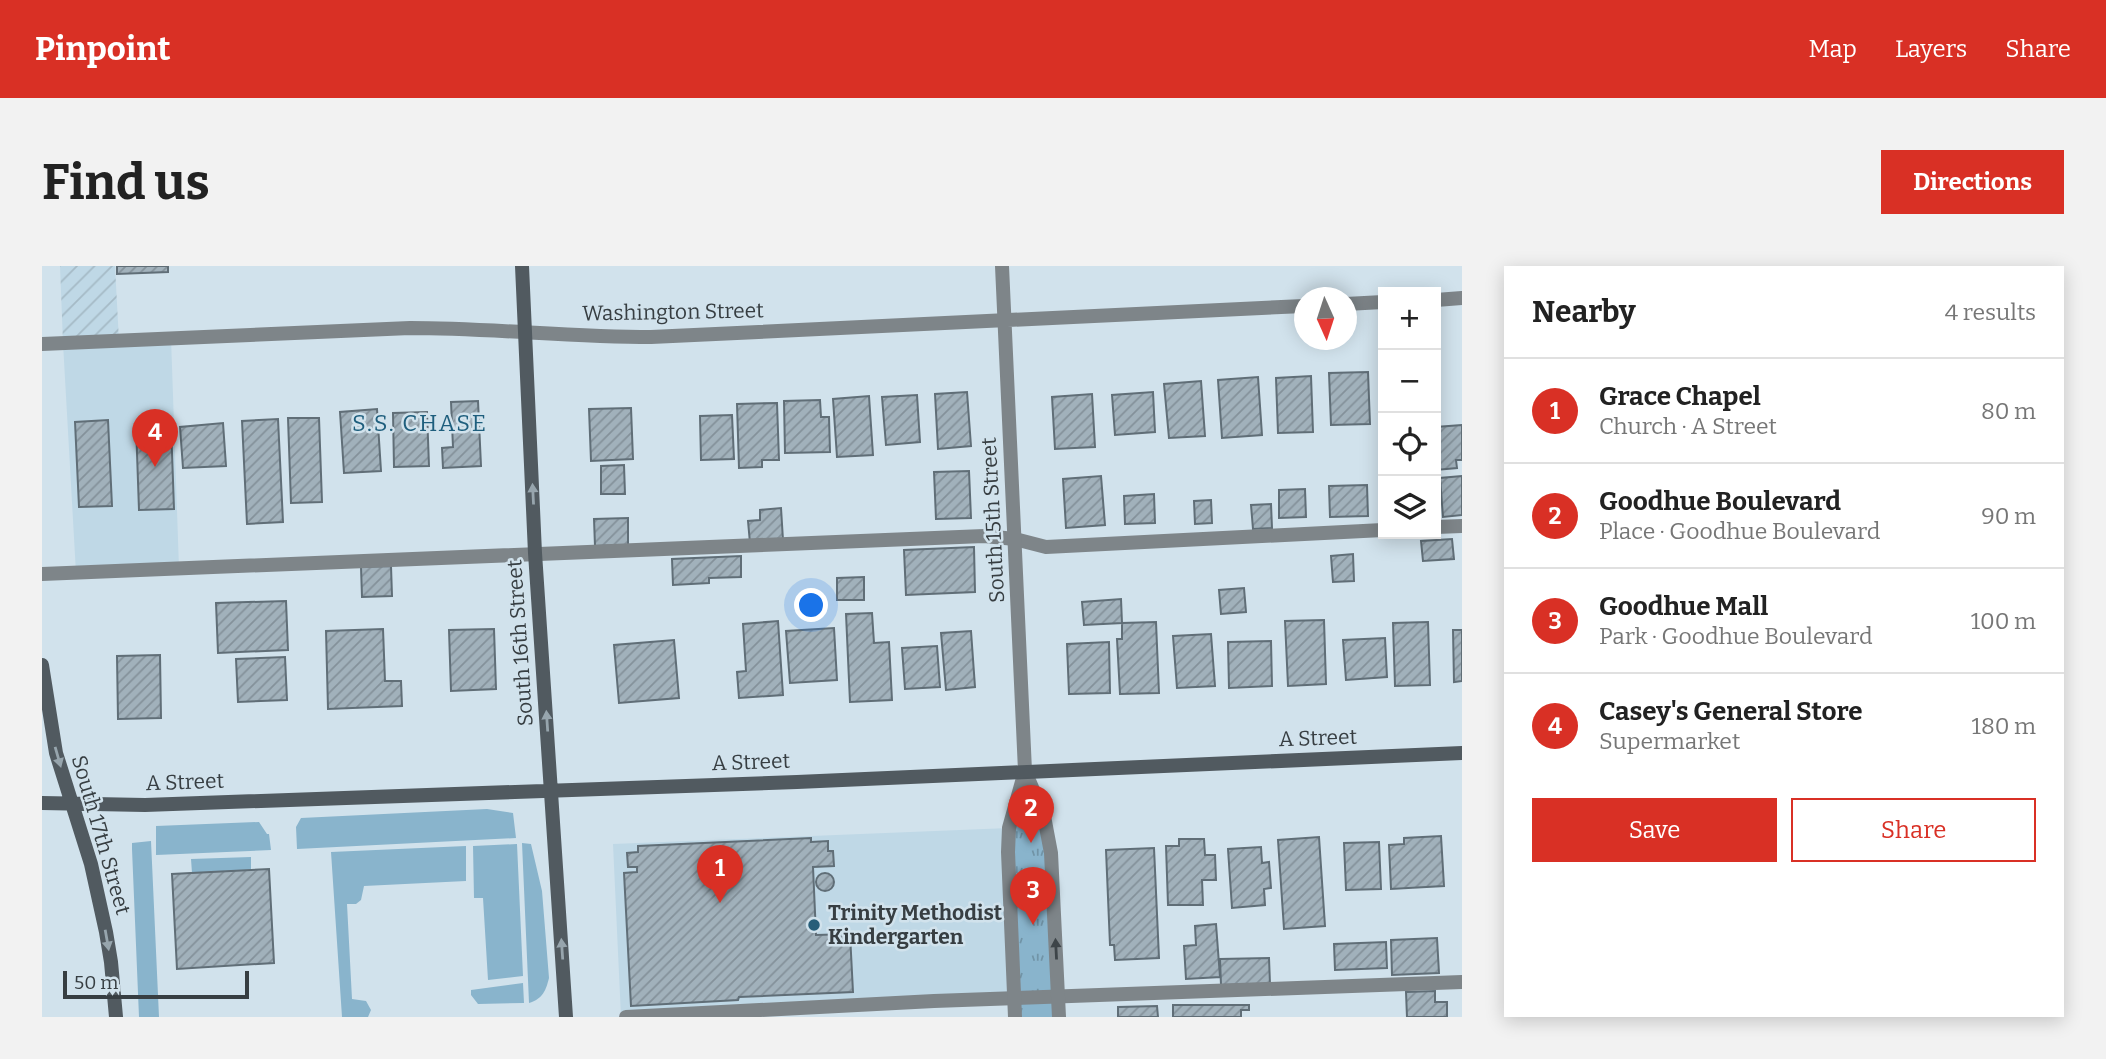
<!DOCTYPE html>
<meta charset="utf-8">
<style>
body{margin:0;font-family:Bitter,serif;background:#f2f2f2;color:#222}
.controls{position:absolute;right:21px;top:21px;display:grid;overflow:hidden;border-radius:0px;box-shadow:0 4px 18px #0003}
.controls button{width:63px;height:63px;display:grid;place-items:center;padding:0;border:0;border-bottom:2px solid #e0e0e0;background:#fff;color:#222;font:35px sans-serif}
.compass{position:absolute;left:1252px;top:21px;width:63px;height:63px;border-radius:50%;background:#fff;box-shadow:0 4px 18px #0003;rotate:177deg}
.scale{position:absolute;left:21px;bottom:18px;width:186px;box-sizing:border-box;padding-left:7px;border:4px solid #373e42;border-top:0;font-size:19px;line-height:24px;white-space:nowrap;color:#373e42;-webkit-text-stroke:5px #d1e2ec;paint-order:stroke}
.you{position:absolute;left:770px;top:340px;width:24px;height:24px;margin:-18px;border:5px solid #fff;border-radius:50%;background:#1a73e8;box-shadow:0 0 0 10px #1a73e833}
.badge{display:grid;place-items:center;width:46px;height:46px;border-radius:50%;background:#d93025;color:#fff;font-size:23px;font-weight:700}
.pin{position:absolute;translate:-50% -58px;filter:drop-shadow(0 2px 4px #0008)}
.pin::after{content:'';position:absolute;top:37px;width:24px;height:21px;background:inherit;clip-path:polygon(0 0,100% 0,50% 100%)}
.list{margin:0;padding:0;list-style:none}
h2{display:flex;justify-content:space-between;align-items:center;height:91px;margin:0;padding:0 28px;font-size:30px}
h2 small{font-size:23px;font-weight:400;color:#767676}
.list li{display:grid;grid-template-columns:46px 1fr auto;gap:21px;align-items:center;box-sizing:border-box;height:105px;padding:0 28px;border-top:2px solid #e0e0e0}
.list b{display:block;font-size:26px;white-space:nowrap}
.list p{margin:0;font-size:23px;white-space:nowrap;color:#767676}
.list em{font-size:23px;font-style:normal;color:#767676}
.actions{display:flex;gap:14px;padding:21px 28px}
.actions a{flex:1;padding:16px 0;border:2px solid #d93025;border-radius:0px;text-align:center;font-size:24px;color:#d93025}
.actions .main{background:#d93025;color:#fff}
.icon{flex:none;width:38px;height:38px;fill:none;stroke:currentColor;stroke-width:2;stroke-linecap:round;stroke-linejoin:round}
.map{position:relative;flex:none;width:1420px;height:751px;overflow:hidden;border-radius:0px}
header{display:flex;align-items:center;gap:42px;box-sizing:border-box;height:98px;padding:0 35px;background:#d93025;color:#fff}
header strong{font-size:33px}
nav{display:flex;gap:38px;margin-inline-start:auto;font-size:24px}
.intro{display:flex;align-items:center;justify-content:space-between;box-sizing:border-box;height:168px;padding:0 42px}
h1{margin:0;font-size:49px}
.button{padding:18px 32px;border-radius:0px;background:#d93025;color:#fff;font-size:24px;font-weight:700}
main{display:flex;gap:42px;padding:0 42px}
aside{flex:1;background:#fff;border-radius:0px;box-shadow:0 4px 18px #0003}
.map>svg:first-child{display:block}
.built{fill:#bfd8e6}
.industrial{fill:url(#industrial-furrows)}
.grass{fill:#89b4cc}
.park{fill:url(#park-tufts)}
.building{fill:url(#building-hatch);stroke:#606e77;stroke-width:2}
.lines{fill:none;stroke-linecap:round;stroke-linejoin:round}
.lane{stroke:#7e8589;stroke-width:14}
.street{stroke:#7e8589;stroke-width:14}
.secondary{stroke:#515a60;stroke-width:14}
.oneway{fill:#97a5ad}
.oneway2{fill:#3e4549}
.poi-dot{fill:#275e79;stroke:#d1e2ec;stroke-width:2.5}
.labels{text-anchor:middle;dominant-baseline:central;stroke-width:5;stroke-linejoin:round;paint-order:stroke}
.street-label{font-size:21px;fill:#373e42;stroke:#d1e2ec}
.poi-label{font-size:21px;font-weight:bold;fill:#373e42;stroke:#d1e2ec;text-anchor:start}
.neighbourhood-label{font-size:23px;letter-spacing:2px;fill:#1e5e7d;stroke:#d1e2ec}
</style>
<header>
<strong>Pinpoint</strong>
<nav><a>Map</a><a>Layers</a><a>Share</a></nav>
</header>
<div class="intro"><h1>Find us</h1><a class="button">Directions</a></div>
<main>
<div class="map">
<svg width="1420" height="751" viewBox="0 0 1420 751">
<defs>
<pattern id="industrial-furrows" width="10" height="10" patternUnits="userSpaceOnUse" patternTransform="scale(1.75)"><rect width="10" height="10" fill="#bfd8e6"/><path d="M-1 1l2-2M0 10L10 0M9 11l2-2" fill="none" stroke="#a5bac6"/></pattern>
<pattern id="park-tufts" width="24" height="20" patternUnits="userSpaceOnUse" patternTransform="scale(1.75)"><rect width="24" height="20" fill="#89b4cc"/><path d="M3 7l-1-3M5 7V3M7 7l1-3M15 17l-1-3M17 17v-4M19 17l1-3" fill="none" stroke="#7194a7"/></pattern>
<pattern id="building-hatch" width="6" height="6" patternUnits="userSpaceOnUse" patternTransform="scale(1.75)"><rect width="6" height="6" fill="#a1b1bb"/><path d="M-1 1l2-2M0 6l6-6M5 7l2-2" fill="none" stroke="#84919a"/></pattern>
</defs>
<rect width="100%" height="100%" fill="#d1e2ec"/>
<!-- built -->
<path class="built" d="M 129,72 L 137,302 L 34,307 L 21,77 Z
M 967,562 L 972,733 L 579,751 L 571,578 Z"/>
<!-- industrial -->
<path class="industrial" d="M 18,0 L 73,0 L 77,75 L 21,77 Z"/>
<!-- grass -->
<path class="grass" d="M 445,543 L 471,547 L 474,572 L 255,583 L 254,561 L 259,552 Z
M 217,556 L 225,568 L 227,568 L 229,584 L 114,589 L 114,560 Z
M 109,575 L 117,751 L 97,751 L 90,583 L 90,577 Z
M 480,577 L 489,578 L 500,625 L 507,712 C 504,724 501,733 487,737 Z
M 475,578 L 481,710 L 446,714 L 441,632 L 432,632 L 431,580 Z
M 424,580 L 424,615 L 322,620 L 319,634 L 314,638 L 305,638 L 310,733 L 324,735 L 329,744 L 326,751 L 300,751 L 289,586 Z
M 209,591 L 209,604 L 150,607 L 149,593 Z
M 481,717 L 482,737 L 436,738 L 429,729 L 429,724 Z"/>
<!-- park -->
<path class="park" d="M 983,505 L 1002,550 L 1017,751 L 973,751 L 966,586 Z"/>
<!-- building -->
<path class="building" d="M 75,0 L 126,0 L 126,6 L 75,8 Z
M 1326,106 L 1328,158 L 1289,159 L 1287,107 Z
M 1269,110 L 1271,166 L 1236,167 L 1234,112 Z
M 1216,111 L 1220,169 L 1180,172 L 1176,114 Z
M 1159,115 L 1163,170 L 1127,172 L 1122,118 Z
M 925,126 L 929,180 L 896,183 L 893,128 Z
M 1111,126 L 1113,166 L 1073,169 L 1070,129 Z
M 1050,128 L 1053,181 L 1013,183 L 1010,131 Z
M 875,129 L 878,176 L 844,179 L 840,131 Z
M 827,130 L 831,189 L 795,191 L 791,133 Z
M 778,134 L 779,151 L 787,151 L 788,186 L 743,187 L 742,135 Z
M 436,135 L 439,200 L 401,202 L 400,182 L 411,181 L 409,136 Z
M 735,137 L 737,194 L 720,194 L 720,201 L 697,202 L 695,138 Z
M 589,142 L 591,193 L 549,195 L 547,143 Z
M 335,143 L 339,205 L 302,207 L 298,146 Z
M 385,146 L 387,200 L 352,201 L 351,147 Z
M 690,149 L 692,193 L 659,194 L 658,150 Z
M 246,152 L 277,152 L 280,236 L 249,237 Z
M 236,153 L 241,256 L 205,258 L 200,155 Z
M 66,154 L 70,240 L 37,241 L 33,156 Z
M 181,157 L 184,200 L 141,202 L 138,161 Z
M 129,158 L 132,243 L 97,244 L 94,159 Z
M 1420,159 L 1420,194 L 1414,194 L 1415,202 L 1394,204 L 1394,161 Z
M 582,199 L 583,228 L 559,228 L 559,200 Z
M 927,205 L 929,252 L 894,253 L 892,206 Z
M 1059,210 L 1063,259 L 1024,262 L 1021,213 Z
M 1420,210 L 1420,249 L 1401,251 L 1398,212 Z
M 1325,219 L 1326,250 L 1288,251 L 1287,220 Z
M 1263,223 L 1264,251 L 1237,252 L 1237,224 Z
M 1112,228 L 1113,257 L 1083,258 L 1082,230 Z
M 1169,234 L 1170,257 L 1153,258 L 1152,235 Z
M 1229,238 L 1230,262 L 1211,263 L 1209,239 Z
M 739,242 L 741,274 L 708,277 L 706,255 L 718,254 L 718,244 Z
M 586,252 L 586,279 L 553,280 L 552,253 Z
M 1410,273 L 1412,293 L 1381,295 L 1379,275 Z
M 932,281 L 933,326 L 864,329 L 862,284 Z
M 1311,288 L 1312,315 L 1291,316 L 1289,290 Z
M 699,290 L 699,311 L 667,312 L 667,317 L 631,319 L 630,293 Z
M 349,300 L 350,330 L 320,331 L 319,301 Z
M 822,311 L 822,334 L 795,334 L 795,312 Z
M 1202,322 L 1204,346 L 1179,348 L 1177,324 Z
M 1079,333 L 1080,357 L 1042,359 L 1040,336 Z
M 244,335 L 246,384 L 176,387 L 174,337 Z
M 830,347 L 832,377 L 847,376 L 850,434 L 808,436 L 804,348 Z
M 1282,354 L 1284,418 L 1246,420 L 1243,355 Z
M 736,355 L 741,429 L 697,432 L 695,406 L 704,405 L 701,358 Z
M 1114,356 L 1117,427 L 1078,428 L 1075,373 L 1080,373 L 1080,357 Z
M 1386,356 L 1388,419 L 1353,420 L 1351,357 Z
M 792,362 L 795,414 L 748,417 L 744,365 Z
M 341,363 L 343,415 L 359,415 L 360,440 L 286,443 L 284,365 Z
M 452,363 L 454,423 L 409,425 L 407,364 Z
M 1411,364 L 1420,364 L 1420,415 L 1412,416 Z
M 929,365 L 933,421 L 904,424 L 899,367 Z
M 1169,368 L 1173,420 L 1135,422 L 1131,370 Z
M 1343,372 L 1345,411 L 1304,414 L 1301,374 Z
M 632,374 L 637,432 L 577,437 L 572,379 Z
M 1229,375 L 1230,420 L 1187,422 L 1186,376 Z
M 1067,376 L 1068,427 L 1027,428 L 1025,378 Z
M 895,380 L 898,421 L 863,423 L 860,382 Z
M 118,389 L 119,452 L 76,453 L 75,390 Z
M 243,391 L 245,434 L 196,436 L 194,393 Z
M 1399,570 L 1402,620 L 1349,623 L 1347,579 L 1362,578 L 1362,572 Z
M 1277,571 L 1283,660 L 1242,663 L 1236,574 Z
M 769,572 L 769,576 L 786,575 L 786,585 L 791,585 L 792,600 L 771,601 L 774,669 L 808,668 L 811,726 L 697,731 L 696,734 L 589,740 L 582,607 L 595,606 L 595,601 L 586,601 L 585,587 L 596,586 L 596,580 Z
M 1137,573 L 1162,573 L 1163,589 L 1173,589 L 1174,614 L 1160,614 L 1161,639 L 1126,639 L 1124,580 L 1137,580 Z
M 1337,576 L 1339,623 L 1304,624 L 1302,577 Z
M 1219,581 L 1220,597 L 1227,596 L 1229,622 L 1222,623 L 1223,639 L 1190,642 L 1186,583 Z
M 1112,582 L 1117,692 L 1073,694 L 1072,679 L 1068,679 L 1064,584 Z
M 227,603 L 232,697 L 135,703 L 130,608 Z
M774 616a9 9 0 1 1 18 0a9 9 0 1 1-18 0Z
M 1174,658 L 1178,711 L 1144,713 L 1142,680 L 1154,679 L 1153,660 Z
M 1395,672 L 1397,707 L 1350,709 L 1349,674 Z
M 1344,676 L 1345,702 L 1293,704 L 1292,678 Z
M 1227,692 L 1228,718 L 1179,719 L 1178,693 Z
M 1393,725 L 1393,736 L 1405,736 L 1405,751 L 1365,751 L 1364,726 Z
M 1131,739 L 1207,739 L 1207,744 L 1199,744 L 1199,751 L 1131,751 Z
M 1115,740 L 1116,751 L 1076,751 L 1076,741 Z"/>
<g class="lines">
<!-- lane -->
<path class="lane" d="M 1394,261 L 1420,260
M 0,308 L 942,270 L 973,273 L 1004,281 L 1341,264
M 584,751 L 892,735 L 1420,716"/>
<!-- street -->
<path class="street" d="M 960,0 L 983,505 L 967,562 L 966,586 L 973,751
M 1394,34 L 1420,32
M 1304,38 L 1341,36
M 0,78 L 368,62 C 448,62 528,71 609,71 L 1262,40
M 983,505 L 1002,550 L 1009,587 L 1017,751"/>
<!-- secondary -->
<path class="secondary" d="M 480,0 L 493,287 L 524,751
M 0,399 L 14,487 L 49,598 L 64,666 L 69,696 L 74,751
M 0,537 L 103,539 L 755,516 L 1420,487"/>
</g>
<!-- one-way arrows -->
<defs><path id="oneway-solid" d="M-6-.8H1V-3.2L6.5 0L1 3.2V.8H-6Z" transform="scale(1.75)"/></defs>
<g class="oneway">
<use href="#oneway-solid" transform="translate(491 228) rotate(-93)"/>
<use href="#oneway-solid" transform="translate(505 455) rotate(-94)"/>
<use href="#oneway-solid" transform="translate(16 491) rotate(74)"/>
<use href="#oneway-solid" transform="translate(65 674) rotate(80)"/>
<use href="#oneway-solid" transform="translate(520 683) rotate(-94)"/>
</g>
<use class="oneway2" href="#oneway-solid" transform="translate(1014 683) rotate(-93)"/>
<!-- markers -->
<circle class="poi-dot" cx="772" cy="659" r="7"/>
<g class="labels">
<!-- street labels -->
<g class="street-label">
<text transform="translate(631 46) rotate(-1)">Washington Street</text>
<text transform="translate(951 254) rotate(-93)">South 15th Street</text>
<text transform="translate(478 377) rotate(-94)">South 16th Street</text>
<text transform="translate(1276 472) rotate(-2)">A Street</text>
<text transform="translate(709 496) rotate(-2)">A Street</text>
<text transform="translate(143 516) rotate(-2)">A Street</text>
<text transform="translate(59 569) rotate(74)">South 17th Street</text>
</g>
<!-- poi labels -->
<g class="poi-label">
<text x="786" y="647">Trinity Methodist<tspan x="786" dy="24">Kindergarten</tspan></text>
</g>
<!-- neighbourhood labels -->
<g class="neighbourhood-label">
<text x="378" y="157">S.S. CHASE</text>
</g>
</g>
</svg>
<div class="controls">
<button>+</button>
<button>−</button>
<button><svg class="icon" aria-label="locate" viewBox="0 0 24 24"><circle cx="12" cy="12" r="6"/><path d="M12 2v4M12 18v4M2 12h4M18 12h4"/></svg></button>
<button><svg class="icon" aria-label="layers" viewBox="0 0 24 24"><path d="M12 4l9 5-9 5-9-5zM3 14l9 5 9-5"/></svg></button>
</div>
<svg class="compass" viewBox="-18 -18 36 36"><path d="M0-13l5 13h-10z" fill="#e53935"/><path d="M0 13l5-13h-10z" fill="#767676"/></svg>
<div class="scale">50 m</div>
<div class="you"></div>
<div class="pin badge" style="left:678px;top:637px">1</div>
<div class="pin badge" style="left:989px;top:577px">2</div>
<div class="pin badge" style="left:991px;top:659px">3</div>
<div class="pin badge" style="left:113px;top:201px">4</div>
</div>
<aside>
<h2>Nearby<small>4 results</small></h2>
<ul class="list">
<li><span class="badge">1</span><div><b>Grace Chapel</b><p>Church · A Street</p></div><em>80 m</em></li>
<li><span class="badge">2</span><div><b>Goodhue Boulevard</b><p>Place · Goodhue Boulevard</p></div><em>90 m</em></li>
<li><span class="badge">3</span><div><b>Goodhue Mall</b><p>Park · Goodhue Boulevard</p></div><em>100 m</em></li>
<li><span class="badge">4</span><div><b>Casey's General Store</b><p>Supermarket</p></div><em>180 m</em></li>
</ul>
<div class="actions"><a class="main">Save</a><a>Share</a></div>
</aside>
</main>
